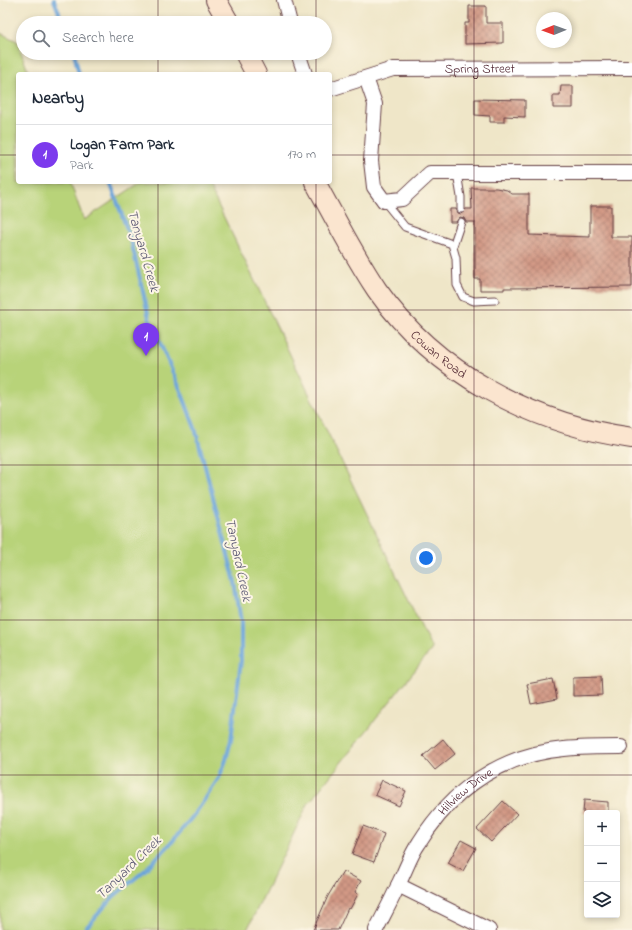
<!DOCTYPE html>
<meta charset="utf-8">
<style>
body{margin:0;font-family:"Indie Flower",sans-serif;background:#f2f2f3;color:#1f2937}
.controls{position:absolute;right:12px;bottom:12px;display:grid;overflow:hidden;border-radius:4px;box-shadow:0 2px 6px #0003}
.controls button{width:36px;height:36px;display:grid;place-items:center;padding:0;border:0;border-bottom:1px solid #e0e1e3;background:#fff;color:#1f2937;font:20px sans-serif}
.compass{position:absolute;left:536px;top:12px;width:36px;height:36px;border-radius:50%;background:#fff;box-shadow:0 2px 6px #0003;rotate:269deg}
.you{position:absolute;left:426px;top:558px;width:14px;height:14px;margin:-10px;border:3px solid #fff;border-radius:50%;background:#1a73e8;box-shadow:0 0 0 6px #1a73e833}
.badge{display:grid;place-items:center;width:26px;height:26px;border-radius:50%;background:#7c3aed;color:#fff;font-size:13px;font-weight:700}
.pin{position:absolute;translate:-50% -33px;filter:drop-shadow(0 1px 2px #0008)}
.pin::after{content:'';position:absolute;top:21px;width:14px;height:12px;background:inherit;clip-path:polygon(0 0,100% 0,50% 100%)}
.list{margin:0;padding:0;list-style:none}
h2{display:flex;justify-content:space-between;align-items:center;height:52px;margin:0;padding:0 16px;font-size:17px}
h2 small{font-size:13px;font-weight:400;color:#747a83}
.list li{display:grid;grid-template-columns:26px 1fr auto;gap:12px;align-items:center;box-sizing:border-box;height:60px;padding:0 16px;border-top:1px solid #e0e1e3}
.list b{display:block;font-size:15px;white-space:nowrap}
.list p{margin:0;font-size:13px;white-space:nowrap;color:#747a83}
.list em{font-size:13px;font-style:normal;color:#747a83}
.icon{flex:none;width:22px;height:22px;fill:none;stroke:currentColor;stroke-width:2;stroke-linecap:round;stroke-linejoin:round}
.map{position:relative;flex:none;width:632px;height:930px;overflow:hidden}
.search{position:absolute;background:#fff;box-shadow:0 2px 6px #0003;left:16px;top:16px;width:316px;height:44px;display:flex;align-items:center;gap:10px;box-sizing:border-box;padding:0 14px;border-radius:22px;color:#747a83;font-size:15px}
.panel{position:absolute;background:#fff;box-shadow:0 2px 6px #0003;left:16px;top:72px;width:316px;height:112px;border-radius:4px}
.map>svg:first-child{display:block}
.park{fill:#b8d379;stroke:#817952}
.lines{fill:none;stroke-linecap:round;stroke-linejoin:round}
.stream{stroke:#6ba4da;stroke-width:4}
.building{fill:url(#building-cross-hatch)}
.service-casing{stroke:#633d43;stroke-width:9}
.minor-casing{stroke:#633d43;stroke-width:16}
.secondary-casing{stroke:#633d43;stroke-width:22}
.service{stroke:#fff;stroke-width:7}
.minor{stroke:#fff;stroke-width:14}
.secondary{stroke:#fbe5cf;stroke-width:20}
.grid{fill:none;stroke:#4a1f2b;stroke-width:1;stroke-opacity:0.55}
.labels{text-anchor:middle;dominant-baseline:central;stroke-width:4;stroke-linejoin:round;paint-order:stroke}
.street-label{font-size:13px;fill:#4a1f2b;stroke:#fcf5e5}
.water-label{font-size:14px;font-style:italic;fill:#575471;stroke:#fcf5e5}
</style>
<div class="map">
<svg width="632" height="930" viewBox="0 0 632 930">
<defs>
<pattern id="building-cross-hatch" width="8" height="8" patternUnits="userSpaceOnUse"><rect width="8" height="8" fill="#d29985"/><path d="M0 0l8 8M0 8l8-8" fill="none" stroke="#ac7c6d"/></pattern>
</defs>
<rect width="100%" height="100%" fill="#fcf5e5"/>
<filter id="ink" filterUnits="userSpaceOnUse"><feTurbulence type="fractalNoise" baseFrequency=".025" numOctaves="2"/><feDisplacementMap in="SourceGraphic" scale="8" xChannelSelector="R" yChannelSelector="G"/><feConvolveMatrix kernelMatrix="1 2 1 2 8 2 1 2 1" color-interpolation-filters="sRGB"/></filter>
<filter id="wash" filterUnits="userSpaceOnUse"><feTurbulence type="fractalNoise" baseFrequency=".012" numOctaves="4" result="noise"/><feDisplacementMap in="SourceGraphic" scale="16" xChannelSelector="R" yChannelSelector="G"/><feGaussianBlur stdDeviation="0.9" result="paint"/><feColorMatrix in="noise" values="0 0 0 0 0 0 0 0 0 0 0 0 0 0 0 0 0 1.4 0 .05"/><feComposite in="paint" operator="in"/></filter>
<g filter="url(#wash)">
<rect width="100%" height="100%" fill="#efe6c8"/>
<!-- park -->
<path class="park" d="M 0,33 L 17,41 L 29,74 L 18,74 L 18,182 L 70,182 L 84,220 L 141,182 L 207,182 L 432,649 L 308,804 L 247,930 L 0,930 Z"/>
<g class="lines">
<!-- stream -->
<path class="stream" d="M 54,0 L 63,23
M 74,53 L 79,74
M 84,930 L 113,897 L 144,871 L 172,842 L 197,811 L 219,778 L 226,760 L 231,740 L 241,661 L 241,622 L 235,582 L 195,428 L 181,391 L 149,318 L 131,240 L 110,182"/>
</g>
<g id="blocks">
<!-- building -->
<path class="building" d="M 469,6 L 486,6 L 486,23 L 503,23 L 503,43 L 465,44 L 465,23 L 469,23 Z
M 561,86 L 573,86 L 573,108 L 553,108 L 553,95 L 560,95 Z
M 475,99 L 525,100 L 525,117 L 504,116 L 504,122 L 490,122 L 490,116 L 475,115 Z
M 471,188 L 496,188 L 507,190 L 512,194 L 529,194 L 529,235 L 590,237 L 590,206 L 611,206 L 611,237 L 632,237 L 632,287 L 504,288 L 504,290 L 480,290 L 480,279 L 475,279 L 475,222 L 466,222 L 464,218 L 460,217 L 456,222 L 450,222 L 450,209 L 456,209 L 458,213 L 461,214 L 466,209 L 472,209 Z
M 601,676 L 602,695 L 573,696 L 573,677 Z
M 553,679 L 557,699 L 531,704 L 527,684 Z
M 443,739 L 455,754 L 435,770 L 423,756 Z
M 382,780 L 406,791 L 399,806 L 375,795 Z
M 584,800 L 608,802 L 608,813 L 583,813 Z
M 503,801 L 517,814 L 491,842 L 477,829 Z
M 363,826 L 384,834 L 374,862 L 352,854 Z
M 461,840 L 476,848 L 463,871 L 448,863 Z
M 343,871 L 361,881 L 355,892 L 358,894 L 350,909 L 348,908 L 338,930 L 313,930 L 328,896 Z"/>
</g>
</g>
<g filter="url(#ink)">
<use href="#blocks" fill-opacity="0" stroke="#633d43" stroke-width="1"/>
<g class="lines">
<defs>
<path id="service" d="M 457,173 L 461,197 L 461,209
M 384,201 L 405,227 L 452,244 L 456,258 L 457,285 L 463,297 L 474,301 L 495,300
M 453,246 L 461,222"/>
<g id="minor">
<path d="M 284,0 L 290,23"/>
<path d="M 298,53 L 305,74"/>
<path d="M 366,78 L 375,104 L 371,161 L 374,187 L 384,201 L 402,199 L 430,173 L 632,173"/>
<path id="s1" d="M 330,89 L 393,69 L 632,68"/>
<path d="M 398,885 L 489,930"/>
<path id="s2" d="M 376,930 C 384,914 393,898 400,881 C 406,869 411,854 419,843 C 452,790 500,755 564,749 C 583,747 602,747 621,747"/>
</g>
<g id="secondary">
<path d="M 216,0 L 229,23"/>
<path d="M 245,53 L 256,74"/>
<path id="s3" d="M 315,182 C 335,218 354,256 377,290 C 436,374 533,424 632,438"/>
</g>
</defs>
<!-- service casing -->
<use href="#service" class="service-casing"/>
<!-- minor casing -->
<use href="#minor" class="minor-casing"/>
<!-- secondary casing -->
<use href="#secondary" class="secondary-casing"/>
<!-- service -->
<use href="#service" class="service"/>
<!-- minor -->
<use href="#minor" class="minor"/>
<!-- secondary -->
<use href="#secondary" class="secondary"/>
</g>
</g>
<!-- grid -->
<path class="grid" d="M 158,0 L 158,23M 316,0 L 316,23M 474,0 L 474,930M 158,53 L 158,74M 316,53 L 316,74M 0,155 L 18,155M 330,155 L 632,155M 158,182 L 158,930M 316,182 L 316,930M 0,310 L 632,310M 0,465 L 632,465M 0,620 L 632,620M 0,775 L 632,775"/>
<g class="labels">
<!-- street labels -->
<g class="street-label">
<text stroke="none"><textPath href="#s1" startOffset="153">Spring Street</textPath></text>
<text stroke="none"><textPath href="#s3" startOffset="214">Cowan Road</textPath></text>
<text stroke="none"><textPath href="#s2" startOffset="167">Hillview Drive</textPath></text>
</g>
<!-- water labels -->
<g class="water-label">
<text transform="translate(143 251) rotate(74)">Tanyard Creek</text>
<text transform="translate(238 560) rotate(78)">Tanyard Creek</text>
<text transform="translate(129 868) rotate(-44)">Tanyard Creek</text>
</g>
</g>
</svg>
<div class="controls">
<button>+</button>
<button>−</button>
<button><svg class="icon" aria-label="layers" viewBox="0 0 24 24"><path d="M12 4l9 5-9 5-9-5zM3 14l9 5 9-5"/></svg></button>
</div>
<svg class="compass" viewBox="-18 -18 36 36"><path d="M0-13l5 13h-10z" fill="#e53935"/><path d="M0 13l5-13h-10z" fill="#747a83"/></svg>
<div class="you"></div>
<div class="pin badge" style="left:146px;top:356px">1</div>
<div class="search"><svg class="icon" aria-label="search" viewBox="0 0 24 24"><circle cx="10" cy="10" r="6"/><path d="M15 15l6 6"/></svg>Search here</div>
<section class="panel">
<h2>Nearby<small></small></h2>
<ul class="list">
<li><span class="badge">1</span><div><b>Logan Farm Park</b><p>Park</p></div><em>170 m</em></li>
</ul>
</section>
</div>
